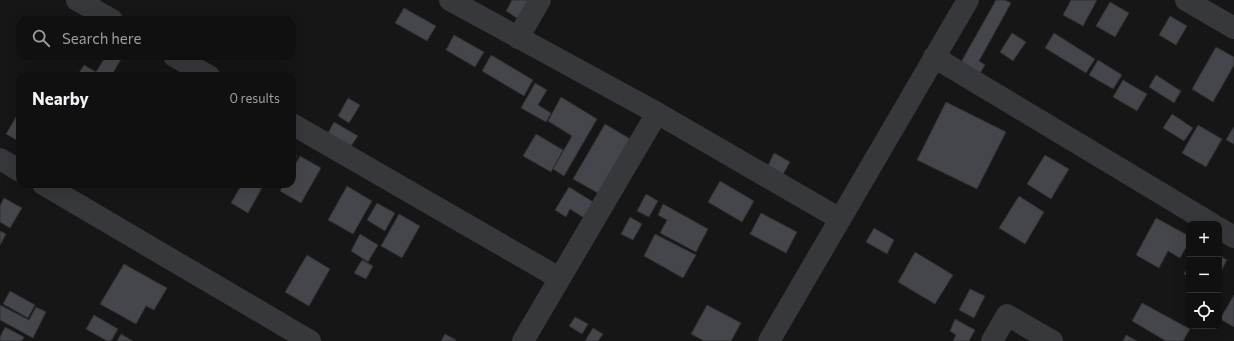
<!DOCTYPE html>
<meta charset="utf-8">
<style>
body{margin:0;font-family:Commissioner,sans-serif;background:#19191a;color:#f1f3f6}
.controls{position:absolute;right:12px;bottom:12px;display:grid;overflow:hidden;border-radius:8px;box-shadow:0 4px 16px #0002}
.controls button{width:36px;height:36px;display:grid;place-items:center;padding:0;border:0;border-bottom:1px solid #303031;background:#101011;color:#f1f3f6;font:20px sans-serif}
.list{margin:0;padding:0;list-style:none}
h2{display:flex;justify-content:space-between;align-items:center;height:52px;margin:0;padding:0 16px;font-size:17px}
h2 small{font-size:13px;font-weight:400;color:#9c9d9f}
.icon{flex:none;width:22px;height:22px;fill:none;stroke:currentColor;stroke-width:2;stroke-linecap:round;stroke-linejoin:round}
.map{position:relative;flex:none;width:1234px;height:341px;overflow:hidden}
.search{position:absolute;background:#101011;box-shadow:0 4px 16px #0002;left:16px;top:16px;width:280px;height:44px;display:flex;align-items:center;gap:10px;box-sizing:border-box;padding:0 14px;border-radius:12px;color:#9c9d9f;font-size:15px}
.panel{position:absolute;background:#101011;box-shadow:0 4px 16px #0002;left:16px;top:72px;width:280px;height:116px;border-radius:12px}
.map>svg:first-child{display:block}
.building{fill:#45464b;stroke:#303034}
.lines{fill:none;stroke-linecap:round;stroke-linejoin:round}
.minor{stroke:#37383c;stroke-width:22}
.tertiary{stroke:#37383c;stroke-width:22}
</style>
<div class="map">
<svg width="1234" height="341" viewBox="0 0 1234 341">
<rect width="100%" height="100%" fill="#161617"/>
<!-- building -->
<path class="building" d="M 512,0 L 531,0 L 520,20 L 506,11 Z
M 996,0 L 1005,0 L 1011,3 L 979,61 L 985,65 L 979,75 L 960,64 Z
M 1071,0 L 1097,0 L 1083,26 L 1063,15 Z
M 1110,2 L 1129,13 L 1115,37 L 1096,26 Z
M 404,8 L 436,26 L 427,41 L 395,23 Z
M 1170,16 L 1187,26 L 1176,45 L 1159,35 Z
M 1012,33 L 1026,42 L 1013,61 L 1000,52 Z
M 1054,33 L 1095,59 L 1086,73 L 1045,48 Z
M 454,35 L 484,52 L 475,67 L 446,50 Z
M 1216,47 L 1234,57 L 1234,65 L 1213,102 L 1192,89 Z
M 491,55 L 533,80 L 524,96 L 482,71 Z
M 106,56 L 123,56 L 111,76 L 77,76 L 84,65 L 96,72 Z
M 1098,60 L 1122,75 L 1113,89 L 1089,75 Z
M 1156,75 L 1181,91 L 1174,103 L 1149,87 Z
M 1123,80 L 1147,94 L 1137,111 L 1113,97 Z
M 535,83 L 547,90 L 538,105 L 551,113 L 546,122 L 521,108 Z
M 561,97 L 597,119 L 564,176 L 553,169 L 572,136 L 548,121 Z
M 348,98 L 360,105 L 349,123 L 338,116 Z
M 946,102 L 1006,132 L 977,189 L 917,160 Z
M 20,110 L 20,142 L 6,134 Z
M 1172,114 L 1193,128 L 1184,141 L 1163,128 Z
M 334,122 L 358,136 L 351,146 L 328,133 Z
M 605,124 L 637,143 L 605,197 L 573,179 Z
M 1198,125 L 1222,139 L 1206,167 L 1182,153 Z
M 1233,128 L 1234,128 L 1234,144 L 1226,140 Z
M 536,134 L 563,150 L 551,172 L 523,156 Z
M 292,153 L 297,156 L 292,164 Z
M 774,153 L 790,162 L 782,176 L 767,168 Z
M 1045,155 L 1069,169 L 1051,199 L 1027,184 Z
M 300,156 L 321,168 L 301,203 L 280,191 L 284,184 L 292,184 L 292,170 Z
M 720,181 L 754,201 L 742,222 L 708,202 Z
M 242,184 L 256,184 L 262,188 L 248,213 L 231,203 Z
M 347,186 L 372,201 L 353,234 L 328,220 Z
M 569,187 L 598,205 L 589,221 L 570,209 L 566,217 L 555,210 Z
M 646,194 L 658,201 L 649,217 L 637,211 Z
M 1019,196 L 1044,212 L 1025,244 L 999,228 Z
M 4,198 L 22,208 L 10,228 L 0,222 L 0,206 Z
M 377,203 L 395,213 L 385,231 L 367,220 Z
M 663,204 L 708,229 L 696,252 L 660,233 L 667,220 L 658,215 Z
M 761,213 L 797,232 L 786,253 L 750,234 Z
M 399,214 L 420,226 L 402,258 L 381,246 Z
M 630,217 L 642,224 L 633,240 L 621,234 Z
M 1156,218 L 1189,236 L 1189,242 L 1180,258 L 1168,251 L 1159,268 L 1136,255 Z
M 874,228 L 894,240 L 887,254 L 866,242 Z
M 0,231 L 6,234 L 0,245 Z
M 360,234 L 378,245 L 368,262 L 351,251 Z
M 655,234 L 696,255 L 683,278 L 644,256 Z
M 915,252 L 953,275 L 935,304 L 898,282 Z
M 307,255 L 330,269 L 309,306 L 285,292 Z
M 1219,255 L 1227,260 L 1219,275 Z
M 362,260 L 373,266 L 366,279 L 354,273 Z
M 124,264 L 167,288 L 154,310 L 146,306 L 136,324 L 100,304 Z
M 1189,265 L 1189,277 L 1184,274 Z
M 970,289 L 985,296 L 974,318 L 959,310 Z
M 10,291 L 35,305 L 28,318 L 3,304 Z
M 1234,295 L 1234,327 L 1220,319 Z
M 1142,303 L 1190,329 L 1183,341 L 1166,341 L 1132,321 Z
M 0,305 L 29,320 L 36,307 L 46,312 L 33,338 L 0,320 Z
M 707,305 L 741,323 L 731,341 L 704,341 L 691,334 Z
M 94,315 L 118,329 L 111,341 L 107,341 L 86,329 Z
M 575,317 L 588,324 L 582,334 L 569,326 Z
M 955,319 L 975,330 L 969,341 L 953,341 L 956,335 L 950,331 Z
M 5,327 L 24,337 L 22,341 L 0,341 L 0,337 Z
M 593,328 L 603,334 L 598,341 L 585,341 Z
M 121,334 L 133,341 L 117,341 Z
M 445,334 L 456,340 L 455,341 L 441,341 Z
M 1126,335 L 1137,341 L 1123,341 Z"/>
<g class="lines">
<!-- minor -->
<path class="minor" d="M 77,0 L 112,20
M 450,0 L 657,113 L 840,219
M 1186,0 L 1234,28
M 518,38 L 540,0
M 174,56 L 209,76
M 934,57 L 1212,224
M 292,124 L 559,278
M 0,159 L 20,171
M 43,184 L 310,341
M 1219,228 L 1234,237
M 523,341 L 657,113
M 992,341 L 1007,315 L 1052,341"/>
<!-- tertiary -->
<path class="tertiary" d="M 769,341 L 968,0"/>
</g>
</svg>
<div class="controls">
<button>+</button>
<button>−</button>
<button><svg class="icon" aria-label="locate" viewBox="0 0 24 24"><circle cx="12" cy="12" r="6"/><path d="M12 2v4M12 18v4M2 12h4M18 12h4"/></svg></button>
</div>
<div class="search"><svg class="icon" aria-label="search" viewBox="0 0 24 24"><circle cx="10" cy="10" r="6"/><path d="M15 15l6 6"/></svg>Search here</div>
<section class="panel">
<h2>Nearby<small>0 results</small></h2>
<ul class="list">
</ul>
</section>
</div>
